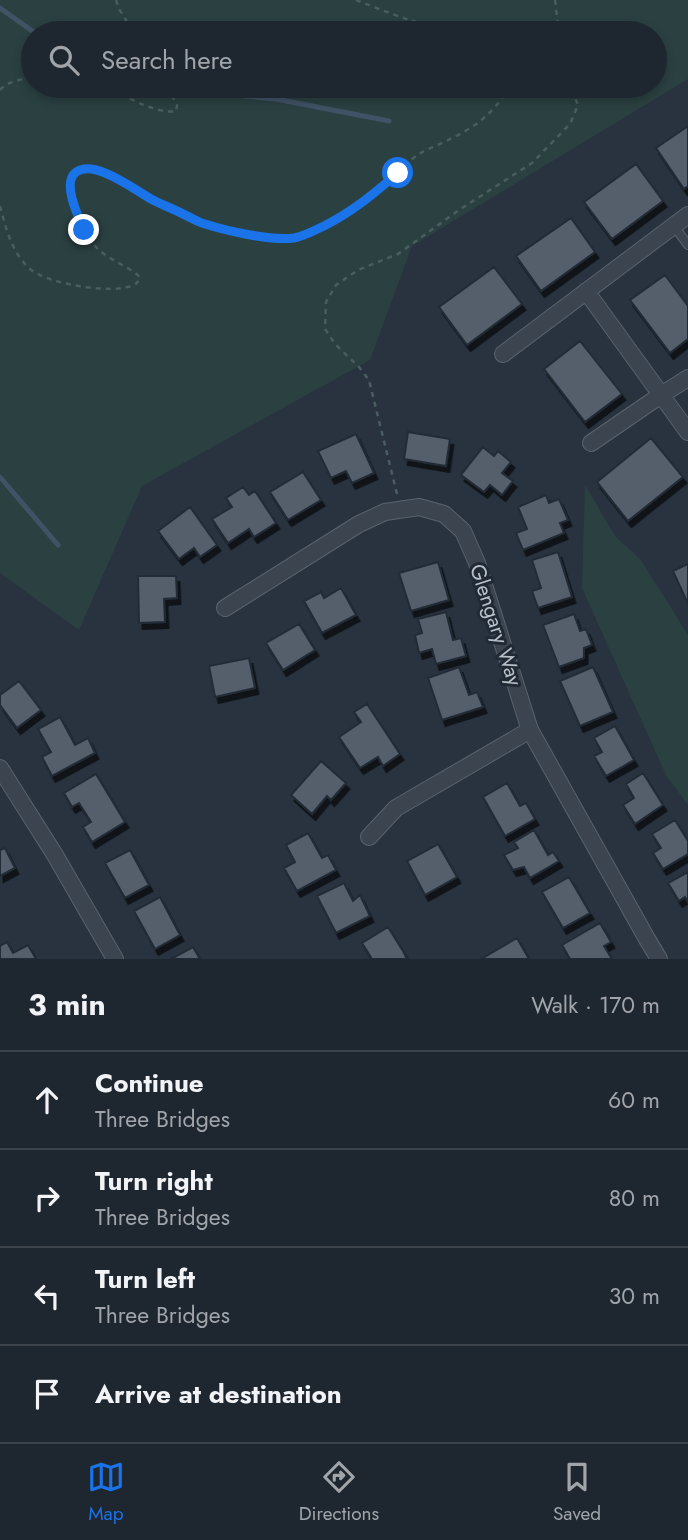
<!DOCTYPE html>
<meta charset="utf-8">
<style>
body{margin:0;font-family:Jost,sans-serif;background:#2b323b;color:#f1f3f6}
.stop{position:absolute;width:21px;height:21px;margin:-16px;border:5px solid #1a73e8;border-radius:50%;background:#fff}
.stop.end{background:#1a73e8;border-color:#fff;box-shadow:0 2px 7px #0008}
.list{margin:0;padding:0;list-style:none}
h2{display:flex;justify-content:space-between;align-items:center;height:91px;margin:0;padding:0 28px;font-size:30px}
h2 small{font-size:23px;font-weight:400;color:#a1a5aa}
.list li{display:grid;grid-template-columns:46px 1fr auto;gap:21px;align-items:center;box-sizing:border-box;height:98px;padding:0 28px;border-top:2px solid #3c434b}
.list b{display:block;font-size:26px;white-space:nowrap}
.list p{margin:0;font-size:23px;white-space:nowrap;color:#a1a5aa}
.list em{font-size:23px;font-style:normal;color:#a1a5aa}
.icon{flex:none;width:38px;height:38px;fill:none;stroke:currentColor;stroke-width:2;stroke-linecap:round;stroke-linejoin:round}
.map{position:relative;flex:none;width:688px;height:959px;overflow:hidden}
.search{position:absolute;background:#1e262f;box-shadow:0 4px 10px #0003;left:21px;right:21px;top:21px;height:77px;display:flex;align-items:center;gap:18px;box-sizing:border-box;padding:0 24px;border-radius:38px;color:#a1a5aa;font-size:26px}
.sheet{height:483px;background:#1e262f}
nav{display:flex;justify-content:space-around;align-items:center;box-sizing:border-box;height:98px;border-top:2px solid #3c434b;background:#1e262f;font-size:19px;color:#a1a5aa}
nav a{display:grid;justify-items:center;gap:4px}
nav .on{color:#1a73e8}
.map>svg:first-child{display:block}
.green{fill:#2b4041;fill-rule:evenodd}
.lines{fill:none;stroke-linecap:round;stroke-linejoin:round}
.stream{stroke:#405266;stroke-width:5}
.building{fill:#545e6c;stroke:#232c36;stroke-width:2;filter:url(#shadow)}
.lane-casing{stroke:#5a636c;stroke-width:10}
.street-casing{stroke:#5a636c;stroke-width:18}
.path{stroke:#4a5d5f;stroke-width:2.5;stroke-dasharray:5 5;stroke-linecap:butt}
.lane{stroke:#3c454f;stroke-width:8}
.street{stroke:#3c454f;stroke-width:16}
.route{stroke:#1a73e8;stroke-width:9}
.labels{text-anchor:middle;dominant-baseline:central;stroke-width:6;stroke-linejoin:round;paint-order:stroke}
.street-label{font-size:21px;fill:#b9c0c9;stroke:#212a34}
</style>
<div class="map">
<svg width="688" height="959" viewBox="0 0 688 959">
<defs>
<filter id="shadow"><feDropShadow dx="3.5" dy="6" stdDeviation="0" flood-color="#0009"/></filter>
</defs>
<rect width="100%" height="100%" fill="#28333f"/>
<!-- green -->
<path class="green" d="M 0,0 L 688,0 L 688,79 L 412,246 L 370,360 L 142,486 L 79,630 L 0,573 ZM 655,33 L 655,86 L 33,86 L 33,33 Z
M 585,485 L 615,536 L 641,560 L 688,635 L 688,805 L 666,775 L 582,588 Z"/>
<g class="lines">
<!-- stream -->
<path class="stream" d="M 0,8 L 35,33
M 139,86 L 276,99 L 389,121
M 0,477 L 58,545"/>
</g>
<!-- building -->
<path class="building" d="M 688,126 L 688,186 L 684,189 L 656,148 Z
M 636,164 L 663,201 L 612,239 L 584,202 Z
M 571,218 L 595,252 L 541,291 L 516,256 Z
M 494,267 L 522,304 L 467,345 L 439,307 Z
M 665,275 L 688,306 L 688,339 L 670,353 L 630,300 Z
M 580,341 L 622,394 L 585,422 L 544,369 Z
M 408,432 L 450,439 L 446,466 L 404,459 Z
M 356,434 L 374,473 L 352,483 L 346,471 L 331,478 L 318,451 Z
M 651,438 L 683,477 L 628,521 L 597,482 Z
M 483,447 L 494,456 L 498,451 L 511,462 L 502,473 L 513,481 L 502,495 L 490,485 L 484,492 L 461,475 Z
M 303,472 L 321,500 L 288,520 L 270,492 Z
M 243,487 L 249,495 L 255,491 L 276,523 L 254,537 L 249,529 L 228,543 L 212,519 L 232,507 L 226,498 Z
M 546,495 L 549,503 L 559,499 L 568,520 L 560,523 L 564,533 L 523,550 L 516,533 L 527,529 L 518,507 Z
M 190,507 L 217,545 L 200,557 L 194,548 L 179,559 L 158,531 Z
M 558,552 L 572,597 L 538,608 L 532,591 L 541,588 L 532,560 Z
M 438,562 L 449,600 L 411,611 L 399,573 Z
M 688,564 L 688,604 L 673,571 Z
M 138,576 L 176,576 L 177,598 L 164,599 L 165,622 L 139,623 Z
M 341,588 L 356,615 L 322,633 L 304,601 L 321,592 L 324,598 Z
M 446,612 L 453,640 L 461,638 L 466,656 L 436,664 L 432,649 L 419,653 L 415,635 L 422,633 L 418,619 Z
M 574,614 L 580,631 L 586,629 L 592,645 L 584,648 L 584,658 L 559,667 L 543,625 Z
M 299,624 L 315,650 L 283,670 L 266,643 Z
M 249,658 L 255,688 L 215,697 L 209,666 Z
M 459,667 L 469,695 L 477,692 L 483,707 L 442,720 L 428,678 Z
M 593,667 L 613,712 L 580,726 L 560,681 Z
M 19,681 L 41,710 L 17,728 L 0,705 L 0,695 Z
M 367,704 L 400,754 L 383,766 L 378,757 L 360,768 L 339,737 L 361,722 L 354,712 Z
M 60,717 L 75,745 L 88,738 L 95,753 L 52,776 L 42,757 L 51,752 L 38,729 Z
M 615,726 L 634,760 L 606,776 L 594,756 L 602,752 L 594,738 Z
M 321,761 L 346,783 L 331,800 L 327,796 L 312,814 L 291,795 Z
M 643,773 L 663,805 L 635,824 L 623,805 L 634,798 L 626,784 Z
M 96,774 L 125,822 L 92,842 L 83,827 L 91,822 L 79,803 L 72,807 L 64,793 Z
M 507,783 L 520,806 L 526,803 L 535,819 L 505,836 L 483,797 Z
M 675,820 L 688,841 L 688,854 L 663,869 L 653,853 L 661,848 L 652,834 Z
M 534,830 L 548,855 L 553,852 L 559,861 L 530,878 L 524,867 L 513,870 L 504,855 L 518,848 L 514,842 Z
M 308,833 L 322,858 L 328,855 L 336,870 L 297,891 L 284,868 L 295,862 L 286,845 Z
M 438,844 L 457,877 L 425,895 L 407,861 Z
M 5,848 L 15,868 L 0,876 L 0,850 Z
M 130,850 L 149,885 L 125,898 L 105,863 Z
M 688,872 L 688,902 L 685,897 L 679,901 L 668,883 Z
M 569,877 L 590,913 L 563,928 L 542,892 Z
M 344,883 L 353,901 L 360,895 L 370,916 L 336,933 L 317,896 Z
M 160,897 L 180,935 L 155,949 L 134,911 Z
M 600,923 L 611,942 L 604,946 L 612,959 L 570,959 L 562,945 Z
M 388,927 L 403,951 L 407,959 L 372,959 L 362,943 Z
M 517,938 L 529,959 L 481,959 Z
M 7,942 L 13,953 L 28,945 L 36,959 L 0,959 L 0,946 Z
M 193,947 L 200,959 L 171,959 Z"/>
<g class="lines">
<defs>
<path id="lane" d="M 674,226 L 688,245"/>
<path id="street" d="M 586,291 L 688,432
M 503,354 L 688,215
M 591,443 L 661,395 L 688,378
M 225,608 L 359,524 L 385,512 L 419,507 L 444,514 L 463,531 L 477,563 L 530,730 L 647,939 L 659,959
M 0,768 L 55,855 L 115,959
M 369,837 L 396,808 L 530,730"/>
</defs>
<!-- lane casing -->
<use href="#lane" class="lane-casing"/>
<!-- street casing -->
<use href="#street" class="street-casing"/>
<!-- path -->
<path class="path" d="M 116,0 L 119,9 L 134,33
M 356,0 C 380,9 404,20 429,25 C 452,29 474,29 496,33
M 555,0 L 559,33
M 103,86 C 123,94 155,115 176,111 L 177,105 L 167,86
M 0,90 C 8,81 22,79 33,78
M 0,206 C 6,229 12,253 30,269 C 47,284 113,295 134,285 C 138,283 138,281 140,277 C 127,265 108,260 96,247 C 84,234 57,183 78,172 C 99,162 133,189 150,199 C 161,205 173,209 184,214 C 190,217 197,221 203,223 C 223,231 278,241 297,237 C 332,229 365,201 391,179 C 400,171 409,160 419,154 C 429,148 441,144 452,138 C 479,125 495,111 510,86
M 397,494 L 369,380 L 359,367 L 335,344 L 325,329 L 326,302 L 336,285 L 358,270 L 398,254 L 459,210 L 532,163 L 570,124 L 578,105 L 570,86"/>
<!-- lane -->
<use href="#lane" class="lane"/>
<!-- street -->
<use href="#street" class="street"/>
</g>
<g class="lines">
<!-- route -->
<path class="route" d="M 84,230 C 79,218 63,186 74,174 C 91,156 135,190 151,199 C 162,205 174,209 185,215 C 192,218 198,222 205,224 C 227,231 271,241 294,238 C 305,236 315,230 324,226 C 354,211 373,194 398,173"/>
</g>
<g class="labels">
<!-- street labels -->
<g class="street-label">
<text transform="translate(496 625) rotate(72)">Glengary Way</text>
</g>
</g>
</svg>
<div class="stop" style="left:398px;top:173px"></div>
<div class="stop end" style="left:84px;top:230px"></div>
<div class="search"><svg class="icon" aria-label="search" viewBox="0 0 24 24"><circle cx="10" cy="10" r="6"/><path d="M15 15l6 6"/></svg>Search here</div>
</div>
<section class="sheet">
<h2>3 min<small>Walk · 170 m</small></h2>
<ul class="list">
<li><svg class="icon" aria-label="ahead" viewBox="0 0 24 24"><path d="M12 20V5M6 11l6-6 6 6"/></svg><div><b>Continue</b><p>Three Bridges</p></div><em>60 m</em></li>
<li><svg class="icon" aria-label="right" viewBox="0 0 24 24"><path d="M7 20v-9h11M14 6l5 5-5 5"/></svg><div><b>Turn right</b><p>Three Bridges</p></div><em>80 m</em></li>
<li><svg class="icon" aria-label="left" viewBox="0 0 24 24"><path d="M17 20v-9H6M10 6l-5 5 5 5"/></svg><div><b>Turn left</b><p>Three Bridges</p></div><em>30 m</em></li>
<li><svg class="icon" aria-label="arrive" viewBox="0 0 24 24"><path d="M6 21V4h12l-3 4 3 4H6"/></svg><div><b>Arrive at destination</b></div></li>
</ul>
</section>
<nav>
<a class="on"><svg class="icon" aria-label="map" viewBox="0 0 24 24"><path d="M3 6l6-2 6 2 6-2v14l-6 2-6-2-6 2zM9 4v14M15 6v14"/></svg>Map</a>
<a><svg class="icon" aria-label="directions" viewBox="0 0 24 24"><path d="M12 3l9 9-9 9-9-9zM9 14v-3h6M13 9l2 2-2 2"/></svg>Directions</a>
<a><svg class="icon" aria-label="saved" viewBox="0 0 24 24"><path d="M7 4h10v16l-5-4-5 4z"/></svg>Saved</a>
</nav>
